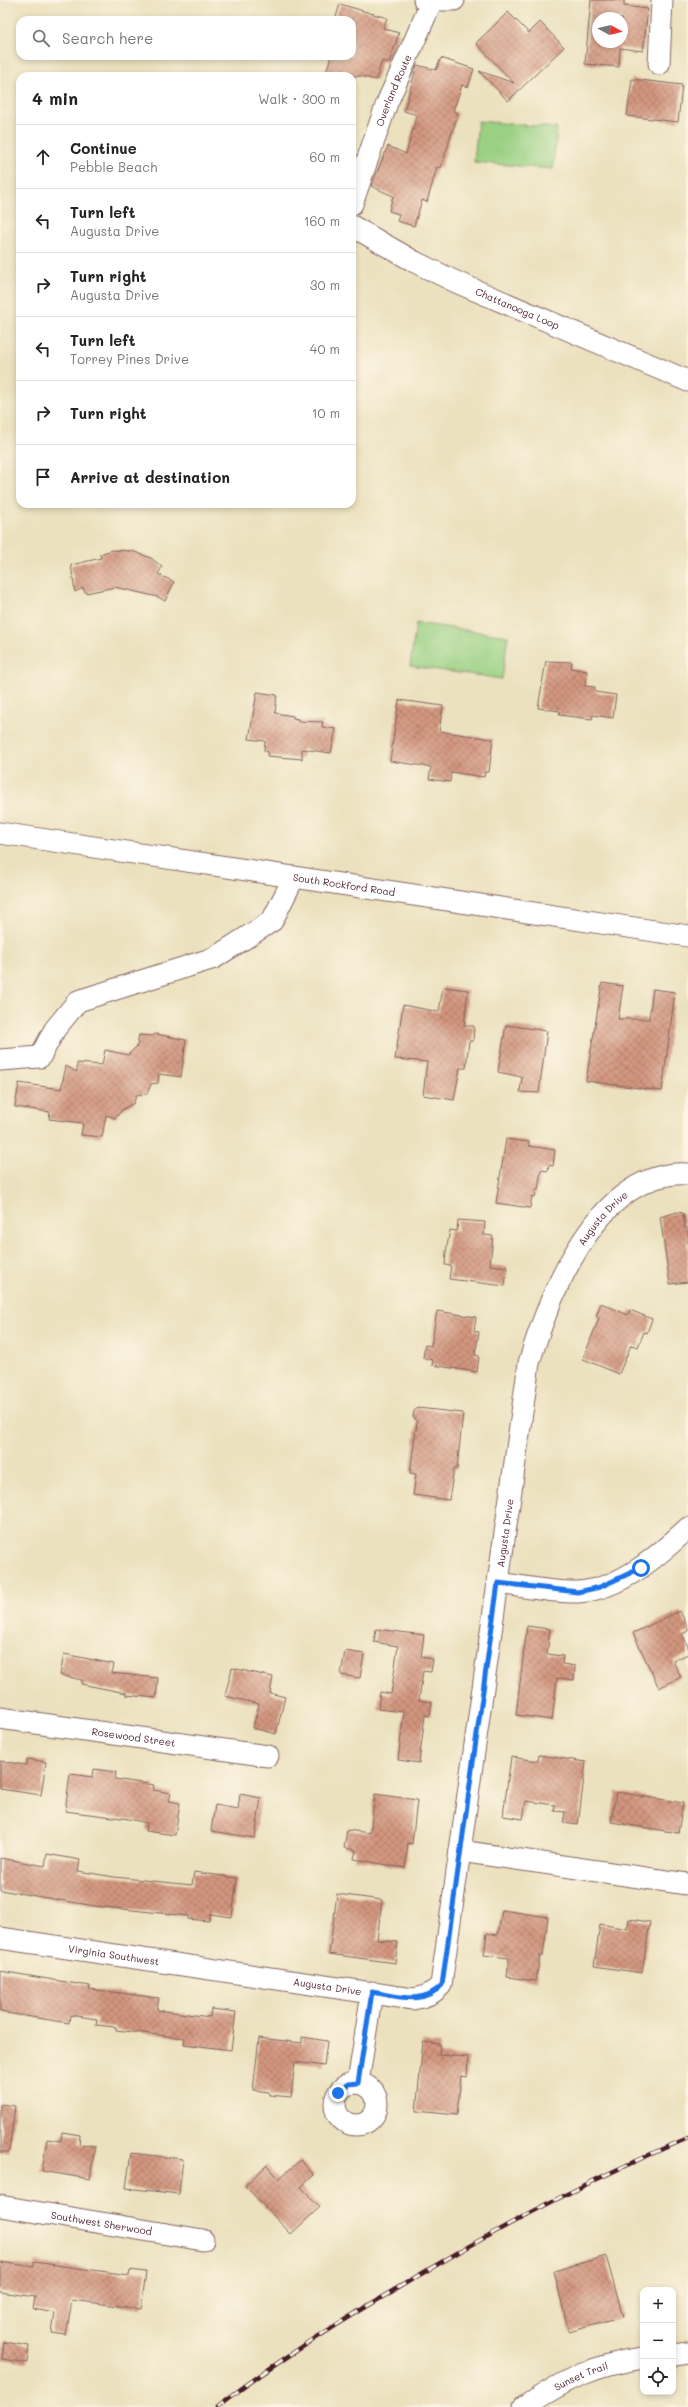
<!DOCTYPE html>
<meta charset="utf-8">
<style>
body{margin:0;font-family:Mali,sans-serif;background:#f6f6f6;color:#222}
.controls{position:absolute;right:12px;bottom:12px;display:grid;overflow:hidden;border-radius:8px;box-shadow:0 2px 6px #0003}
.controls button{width:36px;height:36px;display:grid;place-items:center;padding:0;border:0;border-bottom:1px solid #e0e0e0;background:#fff;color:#222;font:20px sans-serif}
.compass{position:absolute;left:592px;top:12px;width:36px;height:36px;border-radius:50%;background:#fff;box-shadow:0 2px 6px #0003;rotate:98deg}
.stop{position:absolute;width:12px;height:12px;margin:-9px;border:3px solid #1a73e8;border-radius:50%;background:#fff}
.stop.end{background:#1a73e8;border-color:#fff;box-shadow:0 1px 4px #0008}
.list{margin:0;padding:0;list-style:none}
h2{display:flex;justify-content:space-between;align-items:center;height:52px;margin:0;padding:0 16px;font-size:17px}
h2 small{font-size:13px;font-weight:400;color:#767676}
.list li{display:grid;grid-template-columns:26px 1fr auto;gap:12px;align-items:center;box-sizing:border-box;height:64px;padding:0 16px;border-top:1px solid #e0e0e0}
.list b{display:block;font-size:15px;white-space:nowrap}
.list p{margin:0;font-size:13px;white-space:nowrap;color:#767676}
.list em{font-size:13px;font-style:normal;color:#767676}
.icon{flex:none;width:22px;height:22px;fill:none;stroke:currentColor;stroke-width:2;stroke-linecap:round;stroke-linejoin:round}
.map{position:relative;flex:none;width:688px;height:2407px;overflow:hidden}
.search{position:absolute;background:#fff;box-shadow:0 2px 6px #0003;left:16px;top:16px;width:340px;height:44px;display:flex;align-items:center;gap:10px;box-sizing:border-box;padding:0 14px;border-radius:12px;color:#767676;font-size:15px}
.panel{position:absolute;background:#fff;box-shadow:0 2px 6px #0003;left:16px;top:72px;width:340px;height:436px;border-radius:12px}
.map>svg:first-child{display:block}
.park{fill:#99d082;stroke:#727856}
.building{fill:url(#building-cross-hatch);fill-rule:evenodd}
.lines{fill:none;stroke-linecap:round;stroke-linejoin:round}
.minor-casing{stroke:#82635e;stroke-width:23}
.minor{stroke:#fff;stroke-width:21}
.rail-casing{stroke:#4a1f2b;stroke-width:4.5}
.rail{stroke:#fcf5e5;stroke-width:3;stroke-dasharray:9;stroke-linecap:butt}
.route{stroke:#1a73e8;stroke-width:5}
.labels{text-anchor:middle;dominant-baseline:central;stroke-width:3.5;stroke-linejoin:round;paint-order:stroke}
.street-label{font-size:10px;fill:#4a1f2b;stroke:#fcf5e5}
</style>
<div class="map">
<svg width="688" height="2407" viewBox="0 0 688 2407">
<defs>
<pattern id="building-cross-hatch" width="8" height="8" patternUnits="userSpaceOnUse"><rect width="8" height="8" fill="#d3967f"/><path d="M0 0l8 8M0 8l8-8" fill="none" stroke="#ad7a68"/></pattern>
</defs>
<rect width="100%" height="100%" fill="#fcf5e5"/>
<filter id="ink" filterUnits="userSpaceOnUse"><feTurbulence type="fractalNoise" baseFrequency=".025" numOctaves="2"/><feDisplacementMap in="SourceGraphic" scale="8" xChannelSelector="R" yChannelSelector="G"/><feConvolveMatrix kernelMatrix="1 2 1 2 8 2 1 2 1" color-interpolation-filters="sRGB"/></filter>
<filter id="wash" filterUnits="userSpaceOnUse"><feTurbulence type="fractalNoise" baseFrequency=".012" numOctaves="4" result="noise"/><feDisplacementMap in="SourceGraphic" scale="16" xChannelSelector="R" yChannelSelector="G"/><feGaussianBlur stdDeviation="0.9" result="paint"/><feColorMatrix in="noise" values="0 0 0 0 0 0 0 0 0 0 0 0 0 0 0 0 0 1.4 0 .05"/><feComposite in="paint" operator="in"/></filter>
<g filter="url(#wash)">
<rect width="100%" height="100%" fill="#ebe1be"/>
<!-- park -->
<path class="park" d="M 478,121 L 557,128 L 553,169 L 474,162 Z
M 416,623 L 508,636 L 502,679 L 410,666 Z"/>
<g id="blocks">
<!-- building -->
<path class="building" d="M 591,0 L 624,0 L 624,6 L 648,9 L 643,51 L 620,48 L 619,67 L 585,64 ZM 598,18 L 622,18 L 622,42 L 598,42 Z
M 340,4 L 387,18 L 383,28 L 399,33 L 389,63 L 382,61 L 376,80 L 361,76 L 325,76 L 331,56 L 352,56 L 352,20 L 335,20 Z
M 508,12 L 529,33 L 540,22 L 564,47 L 508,101 L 479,71 L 514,83 L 476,43 Z
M 441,58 L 474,69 L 468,87 L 462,85 L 453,111 L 458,113 L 441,168 L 437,167 L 427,202 L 422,200 L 414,226 L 397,221 L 399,214 L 389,211 L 393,196 L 371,186 L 388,146 L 406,154 L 417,115 L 404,111 L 417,65 L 436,70 Z
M 632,79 L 682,85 L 678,122 L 627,116 Z
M 112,550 L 132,551 L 151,558 L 162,567 L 158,574 L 174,582 L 165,601 L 158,597 L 115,587 L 86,593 L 83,588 L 75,592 L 71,565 L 101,558 L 100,554 Z
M 546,661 L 572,662 L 571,668 L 587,671 L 585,686 L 595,687 L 595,692 L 616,695 L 613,718 L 593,715 L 592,719 L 559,715 L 560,711 L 538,708 Z
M 257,692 L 277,695 L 275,713 L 293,716 L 293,718 L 298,719 L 298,721 L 323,722 L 322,727 L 336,729 L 331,753 L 302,749 L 302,759 L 267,756 L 268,751 L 264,751 L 265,741 L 249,739 Z
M 399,700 L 443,706 L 439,731 L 493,739 L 489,772 L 485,772 L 484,777 L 451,772 L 450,782 L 429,779 L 431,767 L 390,761 Z
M 602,983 L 623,986 L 618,1019 L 649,1019 L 653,989 L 675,992 L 662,1091 L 586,1081 Z
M 443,987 L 468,990 L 464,1026 L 474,1026 L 473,1041 L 469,1041 L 466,1068 L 460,1068 L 454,1100 L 423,1095 L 427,1062 L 395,1059 L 403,1005 L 439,1012 Z
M 506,1025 L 547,1031 L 539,1093 L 520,1092 L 522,1077 L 498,1072 Z
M 156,1034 L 186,1040 L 181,1077 L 159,1074 L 158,1083 L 151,1084 L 147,1094 L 136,1095 L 134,1103 L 123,1109 L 115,1118 L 106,1115 L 102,1137 L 81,1135 L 83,1123 L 49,1119 L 50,1112 L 15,1107 L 19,1083 L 61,1089 L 66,1066 L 77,1072 L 77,1063 L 102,1065 L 105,1050 L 128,1055 L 137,1046 L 139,1035 L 152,1036 Z
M 506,1139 L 529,1142 L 529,1146 L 555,1150 L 553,1166 L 549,1165 L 548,1171 L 541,1170 L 538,1190 L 536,1189 L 535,1197 L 532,1196 L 530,1208 L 496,1203 Z
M 677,1212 L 683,1213 L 685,1228 L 688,1228 L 688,1282 L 670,1284 L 660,1217 Z
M 458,1220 L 485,1222 L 484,1235 L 493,1236 L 490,1265 L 507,1267 L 505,1286 L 449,1279 L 451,1266 L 445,1265 L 446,1252 L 450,1230 L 457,1231 Z
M 601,1303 L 628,1315 L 630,1310 L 652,1319 L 647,1333 L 644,1332 L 638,1347 L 631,1345 L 619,1374 L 583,1359 L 599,1318 L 596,1316 Z
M 437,1311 L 476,1317 L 474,1331 L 479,1332 L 475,1355 L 479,1356 L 477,1372 L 432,1365 L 433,1360 L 423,1358 L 425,1345 L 431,1346 Z
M 418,1408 L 463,1413 L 457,1469 L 454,1469 L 449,1500 L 413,1495 L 416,1474 L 410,1473 L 417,1422 L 413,1417 L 414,1411 Z
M 680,1611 L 688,1628 L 688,1631 L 682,1634 L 688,1646 L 688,1654 L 673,1661 L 681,1677 L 659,1688 L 633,1633 Z
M 527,1626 L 550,1629 L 547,1654 L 563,1656 L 562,1664 L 575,1666 L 574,1680 L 557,1678 L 552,1720 L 516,1715 Z
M 376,1629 L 424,1635 L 421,1657 L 433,1659 L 431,1672 L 423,1671 L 419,1700 L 432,1702 L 430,1716 L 425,1715 L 419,1763 L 398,1760 L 404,1712 L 378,1709 L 380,1692 L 391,1694 L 398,1646 L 374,1642 Z
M 345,1651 L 364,1654 L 360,1678 L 341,1675 Z
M 64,1654 L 114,1664 L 112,1673 L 158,1678 L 156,1698 L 126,1695 L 126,1693 L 81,1684 L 82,1680 L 60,1675 Z
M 232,1668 L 273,1677 L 270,1693 L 285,1697 L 276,1734 L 253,1728 L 259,1704 L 225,1696 Z
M 539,1755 L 586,1762 L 578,1825 L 563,1823 L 565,1812 L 554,1811 L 555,1805 L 526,1801 L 523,1819 L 503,1816 L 511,1757 L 538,1761 Z
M 27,1759 L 46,1762 L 41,1795 L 0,1789 L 0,1761 L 26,1765 Z
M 94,1769 L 116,1772 L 115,1779 L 154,1785 L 153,1790 L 171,1793 L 169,1801 L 180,1803 L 175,1835 L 146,1831 L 147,1823 L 129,1819 L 65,1811 L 70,1774 L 93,1777 Z
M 616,1792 L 683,1803 L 678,1833 L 611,1822 Z
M 240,1794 L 261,1798 L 255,1838 L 211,1831 L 215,1805 L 238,1809 Z
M 375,1794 L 417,1800 L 412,1844 L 408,1843 L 405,1868 L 354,1859 L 356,1850 L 344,1848 L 347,1830 L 370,1833 Z
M 47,1854 L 80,1860 L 78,1871 L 114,1877 L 192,1885 L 194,1872 L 237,1878 L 232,1917 L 210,1914 L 209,1921 L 188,1919 L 188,1916 L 95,1906 L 0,1890 L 0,1858 L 45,1866 Z
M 337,1894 L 382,1900 L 377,1940 L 398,1942 L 395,1963 L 329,1954 Z
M 502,1910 L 548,1917 L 543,1956 L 540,1956 L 536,1981 L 507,1977 L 509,1958 L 484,1955 L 487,1933 L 498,1935 Z
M 629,1919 L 650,1922 L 642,1973 L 594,1966 L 600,1924 L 627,1929 Z
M 0,1971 L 90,1986 L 89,1989 L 159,1998 L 157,2010 L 210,2017 L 211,2009 L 236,2012 L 231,2050 L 184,2044 L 185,2038 L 116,2030 L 116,2027 L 96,2025 L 97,2019 L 70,2015 L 69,2023 L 0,2012 Z
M 302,2037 L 327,2041 L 324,2066 L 295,2062 L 291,2097 L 269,2095 L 269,2092 L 253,2090 L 259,2038 L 302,2043 Z
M 423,2042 L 440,2044 L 439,2055 L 468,2057 L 467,2077 L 461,2076 L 457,2115 L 416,2111 Z
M 0,2104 L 15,2106 L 9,2152 L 0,2152 Z
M 62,2132 L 80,2135 L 79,2144 L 95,2146 L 90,2179 L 42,2171 L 47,2139 L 61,2141 Z
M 131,2153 L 183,2159 L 179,2194 L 126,2188 Z
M 300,2160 L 314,2175 L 301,2187 L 320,2207 L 291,2234 L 245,2186 L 267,2165 L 279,2179 Z
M 606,2256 L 623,2317 L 569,2332 L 554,2271 Z
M 0,2262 L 34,2267 L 34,2262 L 129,2275 L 130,2270 L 146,2272 L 141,2309 L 72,2300 L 66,2335 L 52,2333 L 55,2313 L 33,2309 L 35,2297 L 0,2292 Z
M 4,2342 L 29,2346 L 27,2363 L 2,2359 Z"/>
</g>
</g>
<g filter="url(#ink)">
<use href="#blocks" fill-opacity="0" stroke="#82635e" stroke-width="1"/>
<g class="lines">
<defs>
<g id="minor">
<path d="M 424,0 L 454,0"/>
<path d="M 659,64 L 662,0"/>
<path id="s1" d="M 352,204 L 387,103 L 432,1"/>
<path id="s2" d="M 352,226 L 415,262 L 456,282 L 688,381"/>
<path id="s3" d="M 0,833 L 688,936"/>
<path d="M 0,1060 L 40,1057 L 55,1029 L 78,1001 L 214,958 L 272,921 L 294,877"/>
<path d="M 498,1583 C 522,1586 555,1593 578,1592 C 621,1589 658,1556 688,1528"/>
<path id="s4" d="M 0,1718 L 268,1756"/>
<path d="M 460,1851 L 687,1884"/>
<path id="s5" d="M 0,1938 L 413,1999 C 425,1997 433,1994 441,1985 L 529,1363 C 550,1293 599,1169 688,1174"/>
<circle cx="356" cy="2104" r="21"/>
<path d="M 358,2083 L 372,1992"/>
<path id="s6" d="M 0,2206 L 203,2240"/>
<path d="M 673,2355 L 688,2353"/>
<path id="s7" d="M 524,2407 C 565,2380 593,2365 643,2358"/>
</g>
</defs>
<!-- minor casing -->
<use href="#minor" class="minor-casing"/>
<!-- minor -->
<use href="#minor" class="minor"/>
<defs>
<path id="rail" d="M 217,2407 C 275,2362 338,2323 401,2286 C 494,2230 588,2180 688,2138"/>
</defs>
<!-- rail casing -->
<use href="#rail" class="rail-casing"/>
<!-- rail -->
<use href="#rail" class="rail"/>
</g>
</g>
<g class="lines" filter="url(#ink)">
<!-- route -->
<path class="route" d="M 338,2093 L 348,2084 L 358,2083 L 372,1992 C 397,1996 422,2006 442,1985 L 498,1583 L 578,1592 L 600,1587 L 641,1568"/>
</g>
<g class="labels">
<!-- street labels -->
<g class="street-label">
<text stroke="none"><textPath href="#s1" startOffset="121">Overland Route</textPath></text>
<text stroke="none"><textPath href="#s2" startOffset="185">Chattanooga Loop</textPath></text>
<text stroke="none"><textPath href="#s3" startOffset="348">South Rockford Road</textPath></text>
<text stroke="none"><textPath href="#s5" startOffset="1242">Augusta Drive</textPath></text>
<text stroke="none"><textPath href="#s5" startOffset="906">Augusta Drive</textPath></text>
<text stroke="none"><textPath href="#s4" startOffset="135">Rosewood Street</textPath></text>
<text stroke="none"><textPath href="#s5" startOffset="115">Virginia Southwest</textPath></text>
<text stroke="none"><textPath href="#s5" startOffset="331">Augusta Drive</textPath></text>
<text stroke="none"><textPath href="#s6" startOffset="103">Southwest Sherwood</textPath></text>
<text stroke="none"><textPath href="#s7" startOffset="65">Sunset Trail</textPath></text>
</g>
</g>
</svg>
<div class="controls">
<button>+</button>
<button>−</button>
<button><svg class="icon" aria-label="locate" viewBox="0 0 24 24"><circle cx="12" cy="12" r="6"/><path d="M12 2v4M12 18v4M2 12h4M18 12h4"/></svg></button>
</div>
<svg class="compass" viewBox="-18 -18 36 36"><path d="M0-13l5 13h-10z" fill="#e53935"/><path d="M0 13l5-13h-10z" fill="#767676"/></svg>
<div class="stop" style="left:641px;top:1568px"></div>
<div class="stop end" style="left:338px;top:2093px"></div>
<div class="search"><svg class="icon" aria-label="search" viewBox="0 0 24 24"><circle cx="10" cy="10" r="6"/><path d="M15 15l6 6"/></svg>Search here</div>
<section class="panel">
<h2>4 min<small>Walk · 300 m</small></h2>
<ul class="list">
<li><svg class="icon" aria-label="ahead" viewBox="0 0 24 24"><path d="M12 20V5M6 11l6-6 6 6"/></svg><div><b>Continue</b><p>Pebble Beach</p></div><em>60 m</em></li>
<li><svg class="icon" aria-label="left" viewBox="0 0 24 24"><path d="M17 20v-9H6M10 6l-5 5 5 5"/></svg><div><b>Turn left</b><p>Augusta Drive</p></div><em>160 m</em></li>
<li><svg class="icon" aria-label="right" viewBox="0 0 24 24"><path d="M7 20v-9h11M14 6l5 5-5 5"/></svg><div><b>Turn right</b><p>Augusta Drive</p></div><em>30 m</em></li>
<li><svg class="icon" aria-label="left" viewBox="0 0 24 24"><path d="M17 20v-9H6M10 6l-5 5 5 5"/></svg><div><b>Turn left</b><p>Torrey Pines Drive</p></div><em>40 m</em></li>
<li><svg class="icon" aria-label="right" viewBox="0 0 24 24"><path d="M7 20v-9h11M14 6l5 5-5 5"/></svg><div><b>Turn right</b></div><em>10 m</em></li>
<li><svg class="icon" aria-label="arrive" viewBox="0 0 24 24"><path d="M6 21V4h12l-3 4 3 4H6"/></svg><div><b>Arrive at destination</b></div></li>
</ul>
</section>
</div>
